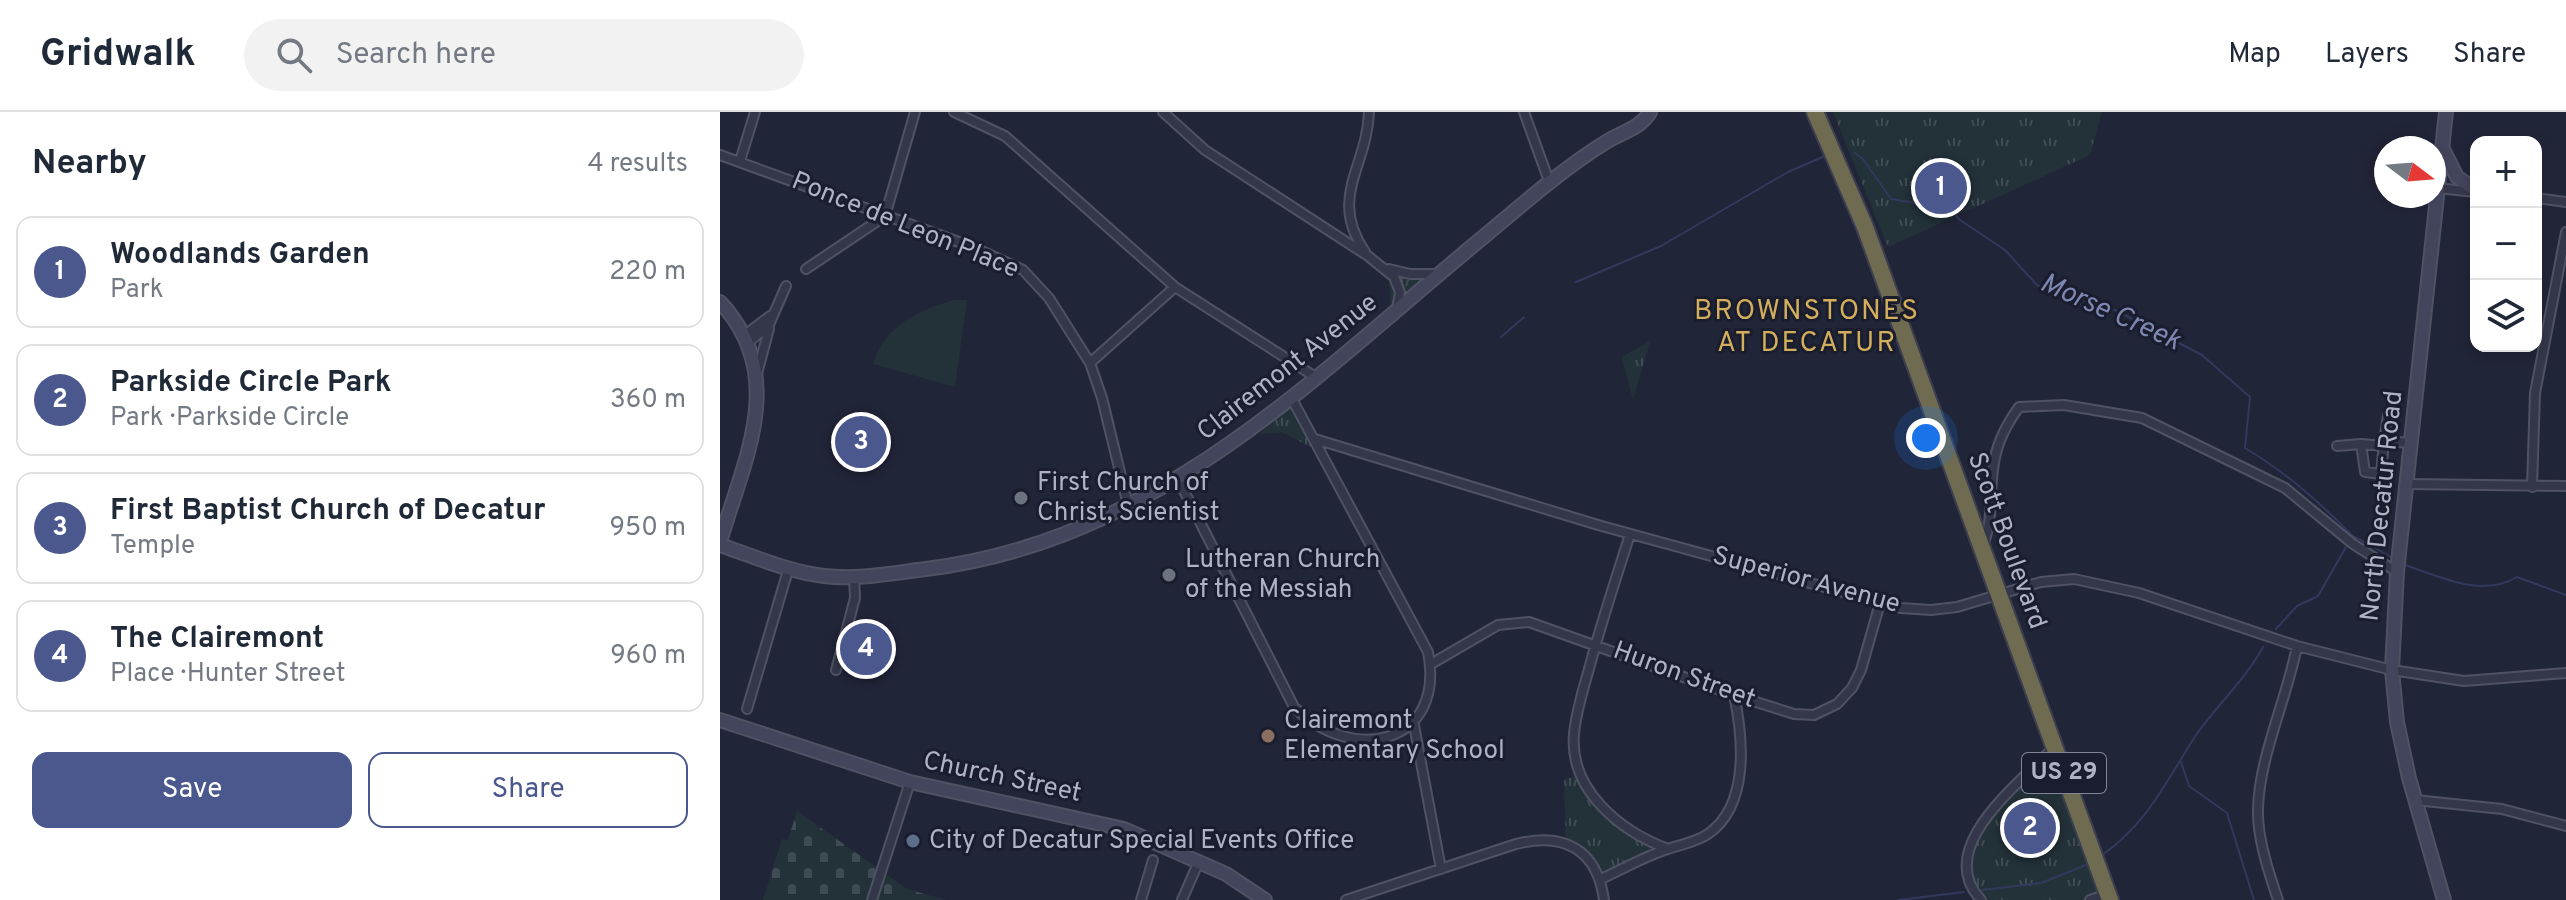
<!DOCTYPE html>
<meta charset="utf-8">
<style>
body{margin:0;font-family:Overpass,sans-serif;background:#f2f2f3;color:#1f2937}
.controls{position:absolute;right:24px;top:24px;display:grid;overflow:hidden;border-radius:16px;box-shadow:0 4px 12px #0003}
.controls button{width:72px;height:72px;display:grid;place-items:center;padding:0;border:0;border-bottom:2px solid #e0e1e3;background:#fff;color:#1f2937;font:40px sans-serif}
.compass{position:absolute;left:1654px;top:24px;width:72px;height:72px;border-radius:50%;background:#fff;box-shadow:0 4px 12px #0003;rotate:106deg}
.you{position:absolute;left:1206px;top:326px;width:28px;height:28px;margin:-20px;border:6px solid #fff;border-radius:50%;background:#1a73e8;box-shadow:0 0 0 12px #1a73e833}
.badge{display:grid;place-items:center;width:52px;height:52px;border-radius:50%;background:#4b588e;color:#fff;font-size:26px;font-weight:700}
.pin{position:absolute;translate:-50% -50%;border:4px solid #fff;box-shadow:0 2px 8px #0006}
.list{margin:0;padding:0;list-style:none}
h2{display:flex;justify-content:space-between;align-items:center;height:104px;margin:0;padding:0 32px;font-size:34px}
h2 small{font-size:26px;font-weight:400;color:#747a83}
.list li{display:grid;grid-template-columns:52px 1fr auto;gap:24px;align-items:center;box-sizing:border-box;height:112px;margin:0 16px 16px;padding:0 16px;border:2px solid #e0e1e3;border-radius:16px}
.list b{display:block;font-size:30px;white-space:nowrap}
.list p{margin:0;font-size:26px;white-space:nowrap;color:#747a83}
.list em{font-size:26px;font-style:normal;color:#747a83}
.actions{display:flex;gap:16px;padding:24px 32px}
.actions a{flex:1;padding:18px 0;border:2px solid #4b588e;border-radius:16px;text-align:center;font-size:28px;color:#4b588e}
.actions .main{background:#4b588e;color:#fff}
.icon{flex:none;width:44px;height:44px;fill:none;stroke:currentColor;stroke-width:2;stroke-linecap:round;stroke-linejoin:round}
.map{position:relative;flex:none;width:1846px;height:788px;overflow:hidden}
header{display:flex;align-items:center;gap:48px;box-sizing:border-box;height:112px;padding:0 40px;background:#fff;border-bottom:2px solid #e0e1e3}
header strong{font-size:38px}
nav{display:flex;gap:44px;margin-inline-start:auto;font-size:28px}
.search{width:560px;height:72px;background:#f2f2f3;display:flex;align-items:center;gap:20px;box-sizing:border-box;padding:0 28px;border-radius:44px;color:#747a83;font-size:30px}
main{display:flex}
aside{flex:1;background:#fff}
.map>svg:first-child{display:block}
.grass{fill:url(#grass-tufts)}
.cemetery{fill:url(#cemetery-stones)}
.pitch{fill:#233139}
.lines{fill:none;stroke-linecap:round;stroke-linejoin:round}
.stream{stroke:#32395d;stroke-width:2}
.street-casing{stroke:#4f5263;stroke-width:12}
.secondary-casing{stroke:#4f5263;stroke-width:16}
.highway-casing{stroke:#3c3f50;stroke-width:20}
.street{stroke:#343749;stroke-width:8}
.secondary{stroke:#42455c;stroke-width:12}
.highway{stroke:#6f6b51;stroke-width:16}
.worship-dot{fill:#6b7280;stroke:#1a1d2d;stroke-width:3}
.education-dot{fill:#8d6e63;stroke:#1a1d2d;stroke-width:3}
.service-dot{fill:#5c6f8a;stroke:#1a1d2d;stroke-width:3}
.labels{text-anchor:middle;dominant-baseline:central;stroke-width:6;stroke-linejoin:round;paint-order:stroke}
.shield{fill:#1a1d2d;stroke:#828597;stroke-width:2}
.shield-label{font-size:24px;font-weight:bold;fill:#afb2c5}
.street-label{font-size:26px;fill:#afb2c5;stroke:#1a1d2d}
.poi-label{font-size:26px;fill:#afb2c5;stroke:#1a1d2d;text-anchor:start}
.neighbourhood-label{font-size:28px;letter-spacing:2px;fill:#d3ae5c;stroke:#1a1d2d}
.water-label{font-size:28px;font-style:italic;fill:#7e87b2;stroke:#1a1d2d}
</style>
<header>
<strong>Gridwalk</strong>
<div class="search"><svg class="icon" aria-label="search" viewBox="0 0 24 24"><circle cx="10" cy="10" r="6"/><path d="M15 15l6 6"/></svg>Search here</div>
<nav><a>Map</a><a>Layers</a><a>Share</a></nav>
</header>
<main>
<aside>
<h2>Nearby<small>4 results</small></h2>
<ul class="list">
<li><span class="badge">1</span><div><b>Woodlands Garden</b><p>Park</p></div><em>220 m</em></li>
<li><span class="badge">2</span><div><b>Parkside Circle Park</b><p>Park · Parkside Circle</p></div><em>360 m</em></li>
<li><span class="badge">3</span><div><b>First Baptist Church of Decatur</b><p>Temple</p></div><em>950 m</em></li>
<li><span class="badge">4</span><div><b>The Clairemont</b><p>Place · Hunter Street</p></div><em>960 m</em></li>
</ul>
<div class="actions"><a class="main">Save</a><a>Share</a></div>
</aside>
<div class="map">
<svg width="1846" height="788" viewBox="0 0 1846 788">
<defs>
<pattern id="grass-tufts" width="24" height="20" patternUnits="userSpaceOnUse" patternTransform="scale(2)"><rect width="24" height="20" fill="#233139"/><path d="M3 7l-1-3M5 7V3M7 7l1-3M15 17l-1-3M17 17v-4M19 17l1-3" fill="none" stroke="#404c54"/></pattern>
<pattern id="cemetery-stones" width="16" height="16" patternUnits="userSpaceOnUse" patternTransform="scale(2)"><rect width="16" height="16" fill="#233139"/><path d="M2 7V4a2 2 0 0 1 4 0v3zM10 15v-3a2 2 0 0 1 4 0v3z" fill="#404c54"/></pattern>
</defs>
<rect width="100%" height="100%" fill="#212538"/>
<!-- grass -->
<path class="grass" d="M 1113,0 L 1382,0 L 1370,43 L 1168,135 Z
M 657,151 L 710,163 L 671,203 L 669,169 Z
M 930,229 L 913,288 L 902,245 Z
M 573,287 L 591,335 L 561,320 L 540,322 Z
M 1332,641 L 1382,788 L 1265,788 C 1260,780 1252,770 1250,761 C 1240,722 1308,666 1332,641 Z
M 860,663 C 870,700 910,717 939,737 L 882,764 L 871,750 L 846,735 L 844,667 Z"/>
<!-- cemetery -->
<path class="cemetery" d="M 77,699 L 187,777 L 226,788 L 43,788 L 62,727 L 68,728 Z"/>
<!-- pitch -->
<path class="pitch" d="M 234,188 L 247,188 L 235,275 L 153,252 C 164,214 198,198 234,188 Z"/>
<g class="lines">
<!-- stream -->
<path class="stream" d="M 1135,41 L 1143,47 L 1171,87 L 1230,97 L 1240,108 L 1285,138 L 1317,173 L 1361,193 L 1395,198 L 1482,243 L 1530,285 L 1525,336 C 1567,361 1599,390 1634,425
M 856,170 L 941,134 L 1068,60 L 1105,44
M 781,225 L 804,205
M 1635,425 L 1671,445
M 1685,453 C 1721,465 1762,486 1797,465 L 1846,483
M 1556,517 L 1577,494 L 1598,484 L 1626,435
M 1461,650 L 1469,674 L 1507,701 L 1534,788
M 1382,743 C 1427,712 1447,668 1476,623 C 1497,593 1525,568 1543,535
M 1262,778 L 1321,771 L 1366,753
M 1179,788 L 1244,780"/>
<defs>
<path id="street" d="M 234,0 L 285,24 L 455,175 L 597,266
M 443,0 L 485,38 L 648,144 L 674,165 L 680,180 L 677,197
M 804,0 L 830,72
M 0,43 L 255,136 L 303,158 L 329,186 L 370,251 L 382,286 L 408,393
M 20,49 L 35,0
M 1717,76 L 1756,80
M 1816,86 L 1846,90
M 645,140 C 608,85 647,56 649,0
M 86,157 L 165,104 L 195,0
M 669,157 L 690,162 L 719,162
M 25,223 L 50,204
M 28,230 L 48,215 L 66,174
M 370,251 L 455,175
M 37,262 L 49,217
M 595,327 L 878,413 L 1181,496 L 1211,498 L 1237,495 L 1321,470 L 1354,467 L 1419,481 L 1577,534 L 1672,558 L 1744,569 L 1846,561
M 1664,329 L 1668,303
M 1641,332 L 1664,334
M 1617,334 L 1641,332 L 1645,360 L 1661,362 L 1664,329 L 1691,331
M 458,367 L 574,595 C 632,653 726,633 708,540 L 572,287
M 1687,372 L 1846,374
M 1812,375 L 1815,281 L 1846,120
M 910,422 C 896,467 881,511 869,557 C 863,578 856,600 854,622 C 849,678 900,719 948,737
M 1263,433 C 1275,404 1268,376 1275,346 C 1278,329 1289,309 1299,295 L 1344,293 L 1422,306 L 1565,376 L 1633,432 L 1677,460
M 711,552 L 778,513 L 809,510 L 1014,583 L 1074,602 L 1094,603 L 1117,592 L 1132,576 L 1141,558 L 1160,491
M 116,558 L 135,486 L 134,465
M 27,597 L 69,455
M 693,608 L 721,757
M 1695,688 L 1782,697 L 1846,714
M 881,767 C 903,757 925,744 948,737 C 963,732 976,730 988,722 C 1030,693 1023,625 1014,583
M 152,788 L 190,670
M 421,788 L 433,748
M 462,788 L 479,749
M 626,788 L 796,732 C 844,720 877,737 884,788
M 1261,788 C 1212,735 1301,671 1334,635
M 1370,788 L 1388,782
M 1558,788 C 1549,761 1537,726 1538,697 C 1539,646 1567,586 1577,534"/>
<path id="secondary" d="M 1722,35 L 1737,65 L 1756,78
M 0,190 C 69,264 24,347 0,430
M 0,433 C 33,444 69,460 104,464 C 137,468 173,461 206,457 C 440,428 594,264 767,122 C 805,90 844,56 886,30 C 902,20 921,16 930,0
M 0,608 L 190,670 L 404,717 L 506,762 L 545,788
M 1724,788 L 1689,666 L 1677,610 L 1672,558 L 1677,460 L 1726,0"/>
<path id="highway" d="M 1095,0 L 1145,115 L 1390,788"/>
</defs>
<!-- street casing -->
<use href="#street" class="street-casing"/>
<!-- secondary casing -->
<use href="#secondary" class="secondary-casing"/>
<!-- highway casing -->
<use href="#highway" class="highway-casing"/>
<!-- street -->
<use href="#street" class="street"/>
<!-- secondary -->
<use href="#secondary" class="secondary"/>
<!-- highway -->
<use href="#highway" class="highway"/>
</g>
<!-- markers -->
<g class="worship-dot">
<circle cx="301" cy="386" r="8"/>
<circle cx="449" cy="463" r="8"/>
</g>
<circle class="education-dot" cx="548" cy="624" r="8"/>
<circle class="service-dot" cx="193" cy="729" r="8"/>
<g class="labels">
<!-- shield labels -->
<rect class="shield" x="1302" y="641" width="84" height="40" rx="6"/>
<g class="shield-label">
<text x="1344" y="661">US 29</text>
</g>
<!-- street labels -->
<g class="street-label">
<text transform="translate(185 114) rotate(22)">Ponce de Leon Place</text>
<text transform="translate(568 256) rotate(-38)">Clairemont Avenue</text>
<text transform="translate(1663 394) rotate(-84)">North Decatur Road</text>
<text transform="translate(1286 429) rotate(70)">Scott Boulevard</text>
<text transform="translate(1086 469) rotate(15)">Superior Avenue</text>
<text transform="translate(964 564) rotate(20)">Huron Street</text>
<text transform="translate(282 666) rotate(12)">Church Street</text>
</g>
<!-- poi labels -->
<g class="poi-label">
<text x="317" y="371">First Church of<tspan x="317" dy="30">Christ, Scientist</tspan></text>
<text x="465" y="448">Lutheran Church<tspan x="465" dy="30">of the Messiah</tspan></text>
<text x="564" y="609">Clairemont<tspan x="564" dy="30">Elementary School</tspan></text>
<text x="209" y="729">City of Decatur Special Events Office</text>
</g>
<!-- neighbourhood labels -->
<g class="neighbourhood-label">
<text x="1087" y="200">BROWNSTONES<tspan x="1087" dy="32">AT DECATUR</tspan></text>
</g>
<!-- water labels -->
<g class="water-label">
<text transform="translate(1390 201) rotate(24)">Morse Creek</text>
</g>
</g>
</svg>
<div class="controls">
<button>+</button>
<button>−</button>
<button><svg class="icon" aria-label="layers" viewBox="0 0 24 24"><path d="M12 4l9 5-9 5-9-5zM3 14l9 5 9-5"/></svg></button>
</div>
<svg class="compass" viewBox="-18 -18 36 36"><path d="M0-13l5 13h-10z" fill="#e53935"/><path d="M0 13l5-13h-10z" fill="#747a83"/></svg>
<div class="you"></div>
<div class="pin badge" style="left:1221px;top:76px">1</div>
<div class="pin badge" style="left:1310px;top:716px">2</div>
<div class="pin badge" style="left:141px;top:330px">3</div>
<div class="pin badge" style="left:146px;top:537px">4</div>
</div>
</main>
